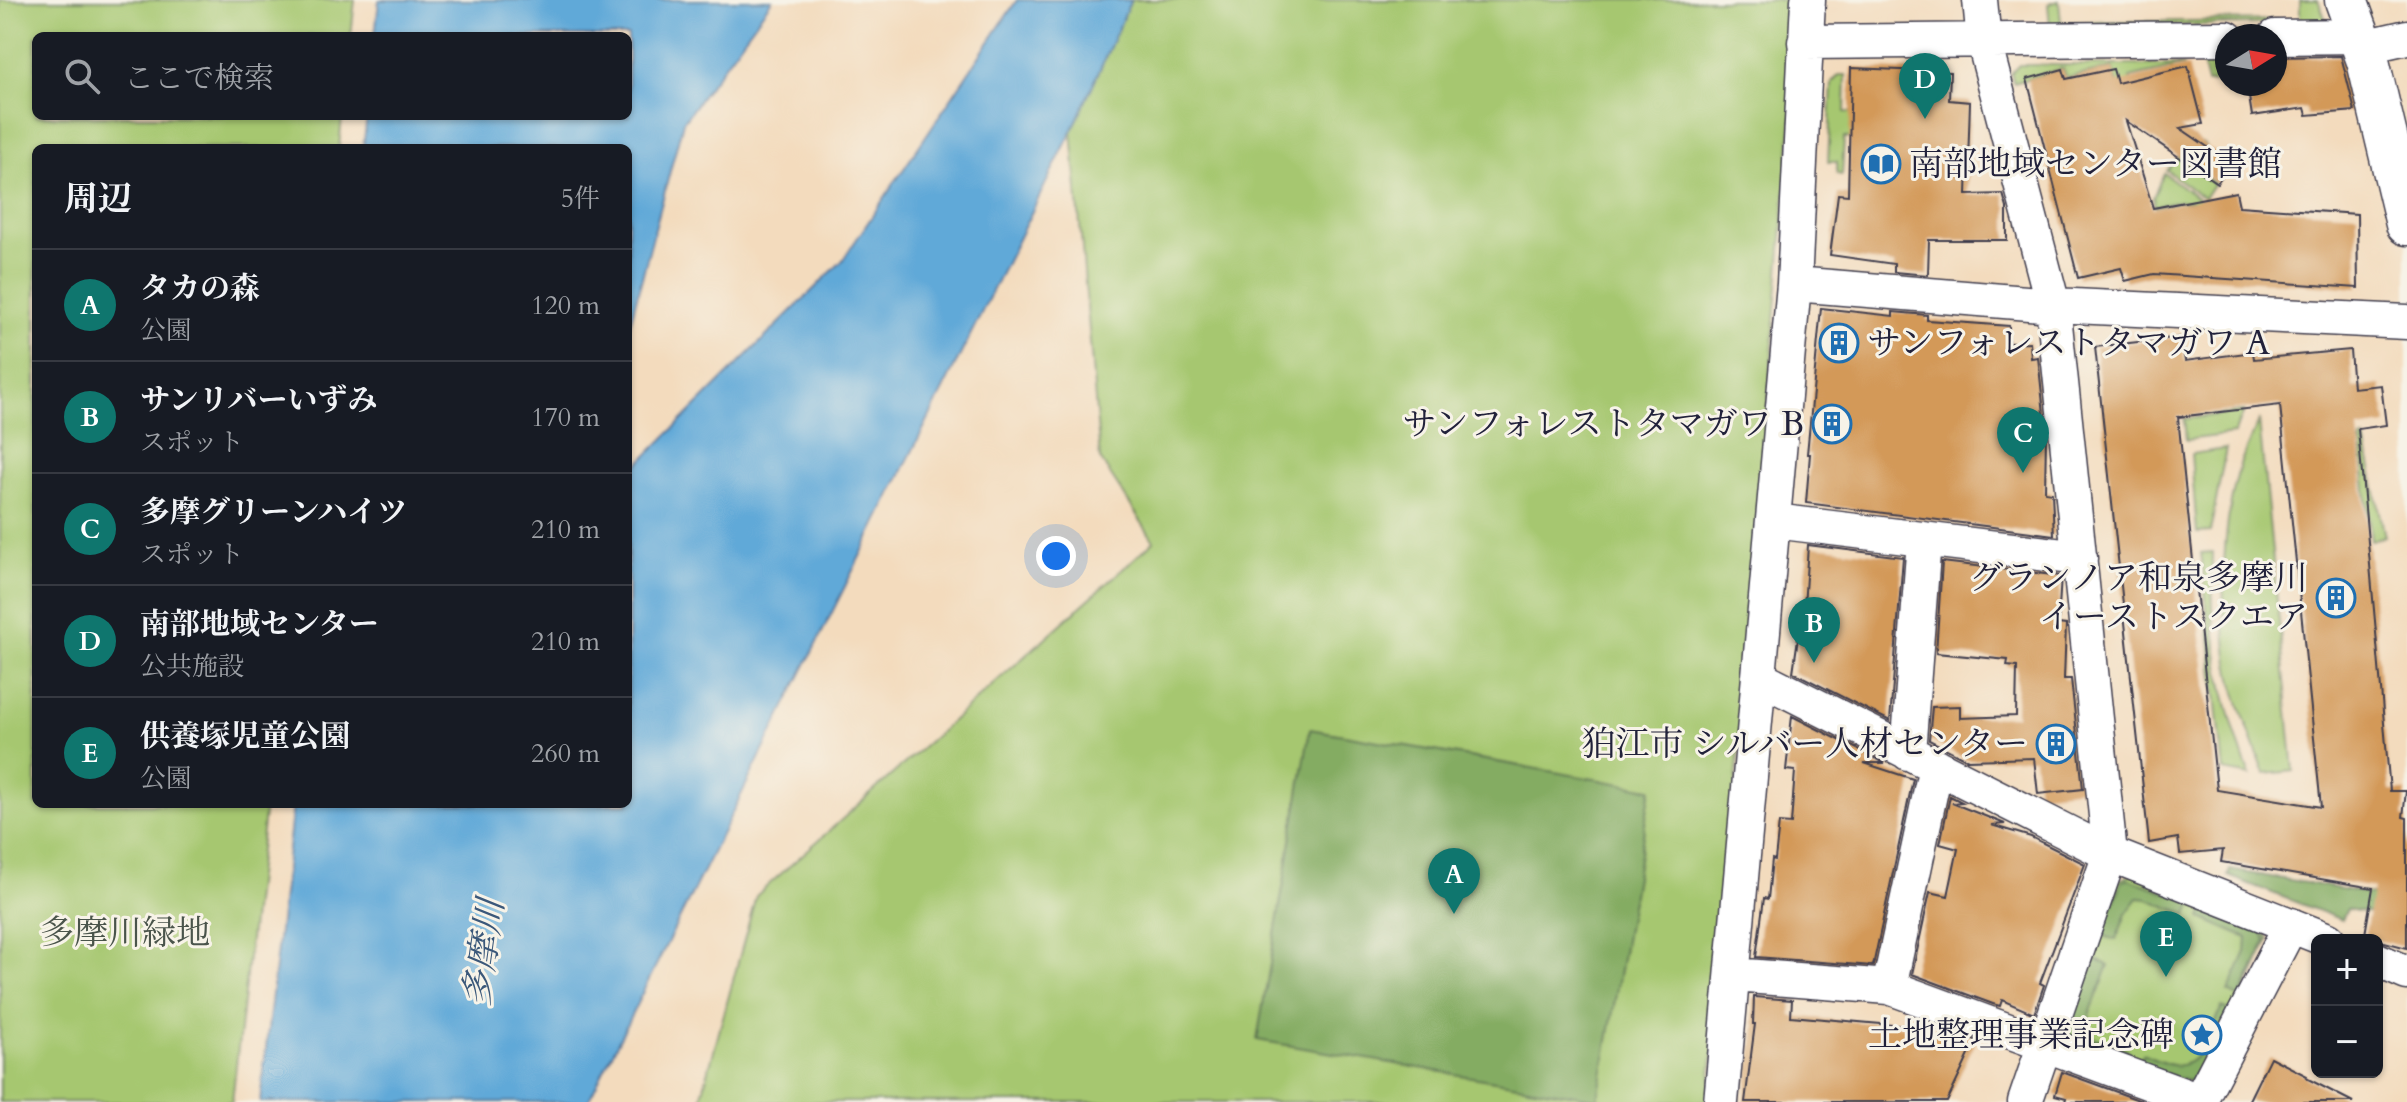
<!DOCTYPE html>
<html lang="ja">
<meta charset="utf-8">
<style>
body{margin:0;font-family:Cardo,"Noto Serif JP",serif;background:#20242c;color:#f1f3f6}
.controls{position:absolute;right:24px;bottom:24px;display:grid;overflow:hidden;border-radius:12px;box-shadow:0 2px 6px #0004}
.controls button{width:72px;height:72px;display:grid;place-items:center;padding:0;border:0;border-bottom:2px solid #363941;background:#171b24;color:#f1f3f6;font:40px sans-serif}
.compass{position:absolute;left:2215px;top:24px;width:72px;height:72px;border-radius:50%;background:#171b24;box-shadow:0 2px 6px #0004;rotate:79deg}
.you{position:absolute;left:1056px;top:556px;width:28px;height:28px;margin:-20px;border:6px solid #fff;border-radius:50%;background:#1a73e8;box-shadow:0 0 0 12px #1a73e833}
.badge{display:grid;place-items:center;width:52px;height:52px;border-radius:50%;background:#0f766e;color:#fff;font-size:26px;font-weight:700}
.pin{position:absolute;translate:-50% -66px;filter:drop-shadow(0 2px 4px #0008)}
.pin::after{content:'';position:absolute;top:42px;width:28px;height:24px;background:inherit;clip-path:polygon(0 0,100% 0,50% 100%)}
.list{margin:0;padding:0;list-style:none}
h2{display:flex;justify-content:space-between;align-items:center;height:104px;margin:0;padding:0 32px;font-size:34px}
h2 small{font-size:26px;font-weight:400;color:#9ea1a6}
.list li{display:grid;grid-template-columns:52px 1fr auto;gap:24px;align-items:center;box-sizing:border-box;height:112px;padding:0 32px;border-top:2px solid #363941}
.list b{display:block;font-size:30px;white-space:nowrap}
.list p{margin:0;font-size:26px;white-space:nowrap;color:#9ea1a6}
.list em{font-size:26px;font-style:normal;color:#9ea1a6}
.icon{flex:none;width:44px;height:44px;fill:none;stroke:currentColor;stroke-width:2;stroke-linecap:round;stroke-linejoin:round}
.map{position:relative;flex:none;width:2407px;height:1102px;overflow:hidden}
.search{position:absolute;background:#171b24;box-shadow:0 2px 6px #0004;left:32px;top:32px;width:600px;height:88px;display:flex;align-items:center;gap:20px;box-sizing:border-box;padding:0 28px;border-radius:12px;color:#9ea1a6;font-size:30px}
.panel{position:absolute;background:#171b24;box-shadow:0 2px 6px #0004;left:32px;top:144px;width:600px;height:664px;border-radius:12px}
.map>svg:first-child{display:block}
.green{fill:#a6c770;stroke:#647456;stroke-width:2}
.forest{fill:#84ac62;stroke:#53674e;stroke-width:2}
.water{fill:#61a9d8;stroke:#42668a;stroke-width:2}
.building{fill:#d39958;fill-rule:evenodd}
.lines{fill:none;stroke-linecap:round;stroke-linejoin:round}
.minor-casing{stroke:#413e4e;stroke-width:37}
.tertiary-casing{stroke:#413e4e;stroke-width:45}
.minor{stroke:#fff;stroke-width:34}
.tertiary{stroke:#fff;stroke-width:42}
.labels{text-anchor:middle;dominant-baseline:central;stroke-width:6;stroke-linejoin:round;paint-order:stroke}
.poi-label{font-size:34px;fill:#22223b;stroke:#f7f3e8;text-anchor:end}
.park-label{font-size:34px;fill:#4a544b;stroke:#f7f3e8}
.water-label{font-size:36px;font-style:italic;fill:#3b587a;stroke:#f7f3e8}
</style>
<div class="map">
<svg width="2407" height="1102" viewBox="0 0 2407 1102">
<rect width="100%" height="100%" fill="#f7f3e8"/>
<filter id="ink" filterUnits="userSpaceOnUse"><feTurbulence type="fractalNoise" baseFrequency=".0125" numOctaves="2"/><feDisplacementMap in="SourceGraphic" scale="16" xChannelSelector="R" yChannelSelector="G"/><feConvolveMatrix kernelMatrix="1 2 1 2 8 2 1 2 1" color-interpolation-filters="sRGB"/></filter>
<filter id="wash" filterUnits="userSpaceOnUse"><feTurbulence type="fractalNoise" baseFrequency=".006" numOctaves="4" result="noise"/><feDisplacementMap in="SourceGraphic" scale="32" xChannelSelector="R" yChannelSelector="G"/><feGaussianBlur stdDeviation="1.8" result="paint"/><feColorMatrix in="noise" values="0 0 0 0 0 0 0 0 0 0 0 0 0 0 0 0 0 1.4 0 .05"/><feComposite in="paint" operator="in"/></filter>
<g filter="url(#wash)">
<rect width="100%" height="100%" fill="#f3dbbd"/>
<!-- green -->
<path class="green" d="M 0,0 L 355,0 L 351,36 L 36,36 L 36,116 L 342,116 L 339,148 L 36,148 L 36,804 L 265,804 L 232,1102 L 0,1102 Z
M 1131,0 L 1802,0 L 1709,1102 L 700,1102 L 756,896 L 1154,541 L 1100,459 L 1072,131 Z
M 2300,0 L 2318,0 L 2327,23 L 2050,27 L 2048,4 L 2059,1 L 2061,22 L 2300,20 Z
M 2227,62 L 2227,80 L 2207,83 L 2202,63 Z
M 2019,65 L 2184,65 L 2130,78 L 2139,116 L 2128,119 L 2113,68 L 2067,78 L 2063,68 L 2014,83 L 2011,73 Z
M 1839,75 L 1846,75 L 1845,112 L 1873,114 L 1871,139 L 1844,138 L 1842,175 L 1837,174 L 1837,162 L 1828,162 L 1832,83 Z
M 2202,143 L 2206,146 L 2192,168 L 2214,183 L 2204,198 L 2166,170 C 2177,159 2187,146 2202,143 Z
M 2164,173 L 2202,201 L 2180,201 L 2155,206 L 2153,197 Z
M 2244,412 L 2234,434 L 2186,440 L 2184,419 Z
M 2259,421 L 2294,771 L 2265,774 C 2252,739 2233,693 2228,657 C 2220,597 2222,530 2238,472 C 2242,455 2252,437 2259,421 Z
M 2365,439 L 2385,537 L 2371,540 L 2361,440 Z
M 2226,449 L 2210,532 L 2197,533 L 2191,454 Z
M 2212,552 C 2211,639 2219,693 2250,776 L 2224,771 L 2201,553 Z
M 2134,873 L 2263,926 L 2269,940 L 2201,1086 L 2064,1043 L 2060,1031 L 2119,880 Z"/>
<!-- forest -->
<path class="forest" d="M 1310,729 L 1651,789 L 1598,1099 L 1257,1040 Z
M 2230,870 L 2407,900 L 2407,920 L 2347,909 L 2342,920 L 2228,876 Z
M 2128,879 L 2193,901 L 2188,915 L 2148,899 L 2138,898 L 2126,914 L 2116,940 L 2101,935 L 2122,882 Z
M 2206,906 L 2262,929 L 2266,941 L 2240,998 L 2228,992 L 2246,952 L 2247,938 L 2201,918 Z
M 2094,959 L 2109,965 L 2091,1011 L 2087,1031 L 2093,1037 L 2128,1050 L 2124,1062 L 2070,1039 L 2067,1030 L 2070,1020 Z
M 2222,1007 L 2232,1012 L 2191,1081 L 2137,1066 L 2142,1054 C 2151,1058 2162,1063 2172,1065 C 2201,1070 2213,1027 2222,1007 Z"/>
<!-- water -->
<path class="water" d="M 379,0 L 772,0 L 683,122 L 628,331 L 628,148 L 363,148 L 367,116 L 628,116 L 628,36 L 375,36 Z
M 1017,0 L 1131,0 L 1072,131 L 588,1102 L 260,1102 L 293,804 L 628,804 L 628,474 L 842,261 Z"/>
<g id="blocks">
<!-- building -->
<path class="building" d="M 2341,56 L 2355,111 L 2307,115 L 2305,108 L 2252,116 L 2247,84 L 2275,84 L 2275,57 Z
M 2188,66 L 2203,124 L 2180,128 L 2231,163 L 2217,183 L 2126,121 L 2153,208 L 2236,192 L 2239,206 L 2357,214 L 2358,288 L 2154,274 L 2125,281 L 2121,268 L 2078,278 L 2027,79 L 2063,69 L 2066,79 L 2113,69 L 2117,83 Z
M 1851,68 L 1950,72 L 1949,100 L 1970,102 L 1967,195 L 2003,194 L 2007,208 L 2007,240 L 1929,240 L 1928,275 L 1894,272 L 1894,264 L 1830,255 L 1838,194 L 1848,195 Z
M 1821,308 L 1893,316 L 1893,312 L 1927,315 L 1927,320 L 2009,326 L 2008,343 L 2030,342 L 2031,358 L 2038,357 L 2046,433 L 2045,492 L 2052,493 L 2054,535 L 1806,503 L 1810,454 L 1807,454 Z
M 2181,337 L 2185,361 L 2253,352 L 2254,359 L 2350,350 L 2353,388 L 2381,385 L 2386,425 L 2358,429 L 2390,791 L 2406,791 L 2403,817 L 2407,818 L 2407,948 L 2377,940 L 2364,940 L 2373,888 L 2221,862 L 2223,850 L 2180,854 L 2178,838 L 2149,843 L 2095,347 ZM 2280,405 L 2321,807 L 2217,790 L 2181,446 L 2178,417 Z
M 1808,545 L 1903,557 L 1890,721 L 1793,672 L 1798,638 L 1802,639 Z
M 1942,562 L 2061,576 L 2058,624 L 2066,625 L 2064,679 L 2071,679 L 2083,789 L 2038,794 L 2034,758 L 1968,760 L 1929,740 L 1932,707 L 1960,706 L 1960,718 L 2016,716 L 2017,667 L 2007,666 L 2008,660 L 1936,653 Z
M 1792,716 L 1885,763 L 1864,763 L 1913,779 L 1873,966 L 1756,957 L 1764,898 L 1768,899 L 1772,859 L 1775,860 L 1779,823 L 1791,824 L 1795,771 L 1786,770 Z
M 1950,796 L 1962,802 L 1952,803 L 2005,824 L 1991,825 L 2031,837 L 2085,864 L 2040,983 L 2044,985 L 2034,1014 L 2002,1000 L 2000,1006 L 1993,1004 L 1912,974 L 1930,892 L 1948,896 L 1958,849 L 1940,844 Z
M 1754,997 L 1792,1000 L 1791,1016 L 1949,1030 L 1976,1040 L 1947,1102 L 1745,1102 L 1755,1024 L 1753,1024 Z
M 2270,1057 L 2307,1076 L 2306,1078 L 2353,1102 L 2248,1102 Z
M 2062,1072 L 2144,1102 L 2065,1102 L 2066,1098 L 2055,1095 Z"/>
</g>
</g>
<g filter="url(#ink)">
<use href="#blocks" fill-opacity="0" stroke="#413e4e" stroke-width="2"/>
<g class="lines">
<defs>
<path id="minor" d="M 1980,0 L 1984,42 L 2053,305 L 2110,854 L 2025,1102
M 2275,37 L 2360,36
M 1805,42 L 2227,38
M 2363,47 L 2407,37
M 1794,284 L 2053,305 L 2407,322
M 1774,521 L 2080,558
M 1761,678 L 2110,854 L 2328,940
M 1908,753 L 1924,540
M 2377,960 L 2407,973
M 1733,975 L 1889,987 L 2199,1101
M 1889,987 L 1936,766
M 1721,1102 L 1794,284 L 1808,0
M 2199,1102 L 2291,925"/>
<path id="tertiary" d="M 2346,0 L 2368,61 L 2407,224"/>
</defs>
<!-- minor casing -->
<use href="#minor" class="minor-casing"/>
<!-- tertiary casing -->
<use href="#tertiary" class="tertiary-casing"/>
<!-- minor -->
<use href="#minor" class="minor"/>
<!-- tertiary -->
<use href="#tertiary" class="tertiary"/>
</g>
</g>
<!-- icons -->
<defs>
<symbol id="library-ring" viewBox="-11 -11 22 22"><circle r="9.5" fill="#f7f3e8" stroke="#1f6fb2" stroke-width="1.5"/><path d="M-6-4Q-3-5.5-.7-3.5V5Q-3 3-6 4ZM6-4Q3-5.5 .7-3.5V5Q3 3 6 4Z" fill="#1f6fb2"/></symbol>
<symbol id="building-ring" viewBox="-11 -11 22 22"><circle r="9.5" fill="#f7f3e8" stroke="#1f6fb2" stroke-width="1.5"/><path d="M-4-6H4V6H1V3H-1V6H-4ZM-2.5-4.3h1.7v1.8h-1.7ZM.8-4.3h1.7v1.8H.8ZM-2.5-1h1.7V.8h-1.7ZM.8-1h1.7V.8H.8Z" fill="#1f6fb2"/></symbol>
<symbol id="sight-ring" viewBox="-11 -11 22 22"><circle r="9.5" fill="#f7f3e8" stroke="#1f6fb2" stroke-width="1.5"/><path d="M0-6L1.8-2.2L6-1.7L2.9 1.2L3.7 5.4L0 3.3L-3.7 5.4L-2.9 1.2L-6-1.7L-1.8-2.2Z" fill="#1f6fb2"/></symbol>
</defs>
<g fill-rule="evenodd">
<use href="#library-ring" x="1859" y="142" width="44" height="44"/>
<use href="#building-ring" x="1817" y="321" width="44" height="44"/>
<use href="#building-ring" x="1810" y="402" width="44" height="44"/>
<use href="#building-ring" x="2314" y="576" width="44" height="44"/>
<use href="#building-ring" x="2034" y="722" width="44" height="44"/>
<use href="#sight-ring" x="2180" y="1013" width="44" height="44"/>
</g>
<g class="labels">
<!-- poi labels -->
<g class="poi-label">
<text x="1909" y="164" text-anchor="start">南部地域センター図書館</text>
<text x="1867" y="343" text-anchor="start">サンフォレストタマガワ A</text>
<text x="1804" y="424">サンフォレストタマガワ B</text>
<text x="2308" y="578">グランノア和泉多摩川<tspan x="2308" dy="39">イーストスクエア</tspan></text>
<text x="2028" y="744">狛江市 シルバー人材センター</text>
<text x="2174" y="1035">土地整理事業記念碑</text>
</g>
<!-- park labels -->
<g class="park-label">
<text x="125" y="933">多摩川緑地</text>
</g>
<!-- water labels -->
<g class="water-label">
<text transform="translate(484 953) rotate(-82)">多摩川</text>
</g>
</g>
</svg>
<div class="controls">
<button>+</button>
<button>−</button>
</div>
<svg class="compass" viewBox="-18 -18 36 36"><path d="M0-13l5 13h-10z" fill="#e53935"/><path d="M0 13l5-13h-10z" fill="#9ea1a6"/></svg>
<div class="you"></div>
<div class="pin badge" style="left:1454px;top:914px">A</div>
<div class="pin badge" style="left:1814px;top:663px">B</div>
<div class="pin badge" style="left:2023px;top:473px">C</div>
<div class="pin badge" style="left:1925px;top:119px">D</div>
<div class="pin badge" style="left:2166px;top:977px">E</div>
<div class="search"><svg class="icon" aria-label="search" viewBox="0 0 24 24"><circle cx="10" cy="10" r="6"/><path d="M15 15l6 6"/></svg>ここで検索</div>
<section class="panel">
<h2>周辺<small>5件</small></h2>
<ul class="list">
<li><span class="badge">A</span><div><b>タカの森</b><p>公園</p></div><em>120 m</em></li>
<li><span class="badge">B</span><div><b>サンリバーいずみ</b><p>スポット</p></div><em>170 m</em></li>
<li><span class="badge">C</span><div><b>多摩グリーンハイツ</b><p>スポット</p></div><em>210 m</em></li>
<li><span class="badge">D</span><div><b>南部地域センター</b><p>公共施設</p></div><em>210 m</em></li>
<li><span class="badge">E</span><div><b>供養塚児童公園</b><p>公園</p></div><em>260 m</em></li>
</ul>
</section>
</div>
